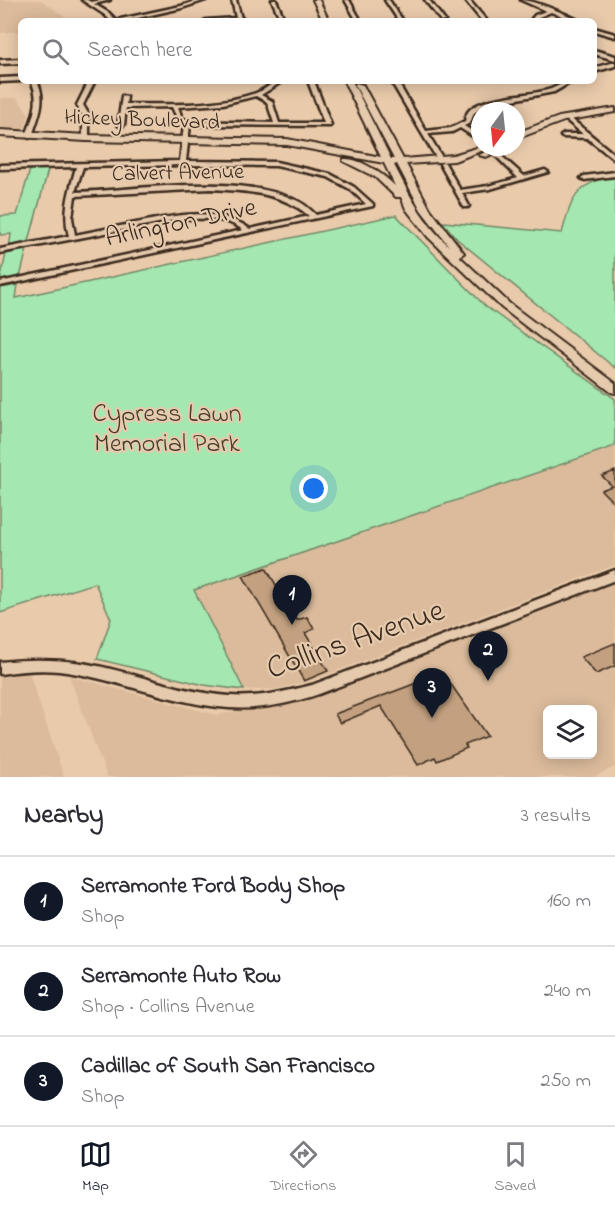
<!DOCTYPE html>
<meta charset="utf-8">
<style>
body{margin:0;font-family:"Indie Flower",sans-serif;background:#f7f7f7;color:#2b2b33}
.controls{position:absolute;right:18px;bottom:18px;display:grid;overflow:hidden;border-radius:9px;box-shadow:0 3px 15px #0003}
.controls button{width:54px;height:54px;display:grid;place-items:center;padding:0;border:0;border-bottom:2px solid #e1e1e2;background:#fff;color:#2b2b33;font:30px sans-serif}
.compass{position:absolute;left:471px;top:102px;width:54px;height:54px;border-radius:50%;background:#fff;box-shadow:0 3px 15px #0003;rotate:195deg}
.you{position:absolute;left:314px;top:489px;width:21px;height:21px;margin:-15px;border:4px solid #fff;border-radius:50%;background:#1a73e8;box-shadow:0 0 0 9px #1a73e833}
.badge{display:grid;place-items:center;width:39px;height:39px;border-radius:50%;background:#111827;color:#fff;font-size:20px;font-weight:700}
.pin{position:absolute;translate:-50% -50px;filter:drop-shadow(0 2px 3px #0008)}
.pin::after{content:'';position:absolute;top:32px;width:21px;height:18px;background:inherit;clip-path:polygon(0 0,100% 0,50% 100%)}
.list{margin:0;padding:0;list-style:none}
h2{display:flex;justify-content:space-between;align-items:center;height:78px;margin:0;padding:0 24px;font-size:26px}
h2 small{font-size:20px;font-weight:400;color:#7c7c81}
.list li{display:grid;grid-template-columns:39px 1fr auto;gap:18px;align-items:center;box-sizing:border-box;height:90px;padding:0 24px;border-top:2px solid #e1e1e2}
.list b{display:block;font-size:22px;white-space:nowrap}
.list p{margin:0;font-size:20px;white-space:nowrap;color:#7c7c81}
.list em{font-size:20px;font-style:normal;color:#7c7c81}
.icon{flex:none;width:33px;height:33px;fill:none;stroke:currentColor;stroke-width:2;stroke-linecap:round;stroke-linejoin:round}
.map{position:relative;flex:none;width:615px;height:777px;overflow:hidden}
.search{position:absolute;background:#fff;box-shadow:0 3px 15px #0003;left:18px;right:18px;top:18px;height:66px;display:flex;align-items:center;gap:15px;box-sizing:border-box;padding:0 21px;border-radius:9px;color:#7c7c81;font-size:22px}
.sheet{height:348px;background:#fff}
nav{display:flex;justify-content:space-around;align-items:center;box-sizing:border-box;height:84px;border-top:2px solid #e1e1e2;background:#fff;font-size:16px;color:#7c7c81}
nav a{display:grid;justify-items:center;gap:3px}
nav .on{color:#111827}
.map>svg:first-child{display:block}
.built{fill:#dbbb9b;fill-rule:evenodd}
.green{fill:#a5e7b0;stroke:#708867;stroke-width:1.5}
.building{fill:#c3a180;stroke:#3b2a1e;stroke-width:1.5}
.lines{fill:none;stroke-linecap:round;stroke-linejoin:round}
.minor-casing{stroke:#3b2a1e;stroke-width:5}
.tertiary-casing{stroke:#3b2a1e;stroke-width:5}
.secondary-casing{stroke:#3b2a1e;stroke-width:4}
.minor{fill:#e6caad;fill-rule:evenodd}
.tertiary{fill:#e6caad;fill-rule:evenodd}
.secondary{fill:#e6caad;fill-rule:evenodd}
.minor-bridge-casing{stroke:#3b2a1e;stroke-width:10;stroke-linecap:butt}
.minor-bridge{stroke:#e6caad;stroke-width:7}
.labels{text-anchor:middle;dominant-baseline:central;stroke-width:4.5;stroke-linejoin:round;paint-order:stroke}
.far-street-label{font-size:22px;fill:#3b2a1e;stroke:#e6caad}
.street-label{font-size:26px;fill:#3b2a1e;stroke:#e6caad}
.park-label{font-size:26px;fill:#463d2d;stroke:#e6caad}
.near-street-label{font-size:32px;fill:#3b2a1e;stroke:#e6caad}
</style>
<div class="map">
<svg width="615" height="777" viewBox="0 0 615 777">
<rect width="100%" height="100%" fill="#e9caab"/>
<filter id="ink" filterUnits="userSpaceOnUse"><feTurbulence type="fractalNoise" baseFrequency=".0167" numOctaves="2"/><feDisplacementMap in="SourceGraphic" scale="12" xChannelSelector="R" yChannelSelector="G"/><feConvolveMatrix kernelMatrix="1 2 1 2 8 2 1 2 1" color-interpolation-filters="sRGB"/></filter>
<g filter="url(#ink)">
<!-- built -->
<path class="built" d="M 0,0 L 41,0 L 71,21 L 21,21 L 21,31 L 0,33 Z
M 0,98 L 17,98 L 29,114 L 24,131 L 0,130 Z
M 615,446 L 615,565 L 310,681 L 276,689 L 244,690 L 194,590 Z
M 615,582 L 615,767 L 594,777 L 107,777 L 69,676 L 217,715 L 319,697 ZM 548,710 L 592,710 L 592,754 L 548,754 Z
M 29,673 L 64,777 L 0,777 L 0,677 Z"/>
<!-- green -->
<path class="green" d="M 31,166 L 49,166 L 28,245 L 9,249 L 11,234 L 0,235 L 0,216 L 17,215 Z
M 610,176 L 615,177 L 615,368 L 457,239 L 443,222 L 562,233 C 571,200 575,185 610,176 Z
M 396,215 L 485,306 L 615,399 L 615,446 L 194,590 L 244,690 L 204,685 L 97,659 L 111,619 L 95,583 L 0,613 L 0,288 L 18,285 L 16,298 Z
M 27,249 L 20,277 L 0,281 L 6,254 Z"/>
<!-- building -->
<path class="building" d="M 615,471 L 615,504 L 601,490 L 612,486 L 602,476 Z
M 266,568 L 297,620 L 307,617 L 314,629 L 305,633 L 328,671 L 304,681 L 243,576 Z
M 615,643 L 615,666 L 596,674 L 581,657 Z
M 443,673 L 487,736 L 465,745 L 467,748 L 437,761 L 435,757 L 418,765 L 381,706 L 340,723 L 335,714 Z"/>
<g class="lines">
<defs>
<path id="minor" d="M 82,0 L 87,0 L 91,2 L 102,0 L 110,0 L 94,4 L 109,13 L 116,20 L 181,6 L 199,0 L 206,0 L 182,8 L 124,21 L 111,21 L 105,15 Z
M 232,0 L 236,0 L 241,18 L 252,21 L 204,21 L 206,20 L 236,18 Z
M 272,0 L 276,0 L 285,21 L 281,21 Z
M 345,0 L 349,0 L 361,21 L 357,21 Z
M 385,0 L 389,0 L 403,21 L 399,21 Z
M 425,0 L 429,0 L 445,21 L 441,21 Z
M 465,0 L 469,0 L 487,21 L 482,21 Z
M 521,0 C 533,0 569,15 580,21 L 574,21 L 551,12 L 539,17 L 535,21 L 530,21 L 535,15 L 546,11 Z
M 594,28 L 615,34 L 615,37 L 594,31 Z
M 594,50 L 615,56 L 615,60 L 594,54 Z
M 21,59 L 21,63 L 0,64 L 0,60 Z
M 615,62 L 615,66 L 594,72 L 594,68 Z
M 21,77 L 21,81 L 0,82 L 0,78 Z
M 31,81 L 37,81 C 47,100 38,117 32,136 L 29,138 L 26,136 C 33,117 41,100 31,81 Z
M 89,81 L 95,81 L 83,105 L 89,115 L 89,138 L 86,140 L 83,138 L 83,124 L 72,120 L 82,115 L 77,105 Z
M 276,81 L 283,81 L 261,95 L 272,101 L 279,123 L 324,123 L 308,81 L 314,81 L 331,125 L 330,126 L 190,125 L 186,161 L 276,162 L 330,174 L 354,187 L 373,204 L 373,206 L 0,286 L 0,282 L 243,230 C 225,216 201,219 179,219 L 0,253 L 0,249 L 69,236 C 62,212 70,190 76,167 L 0,169 L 0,165 L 180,161 L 184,124 L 178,120 L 172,107 L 126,108 L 124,125 L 121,127 L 118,125 L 122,96 L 127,97 L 126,104 C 169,104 215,107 256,93 C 264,90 270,85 276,81 ZM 256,96 L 267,102 L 274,123 L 188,121 L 182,118 L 178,107 L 223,104 ZM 183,165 L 276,166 L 328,177 L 350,189 L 366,204 L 316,215 C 309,208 302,202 293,199 C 234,173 140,190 75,192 L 83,167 ZM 210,189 C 245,191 282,192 309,216 L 250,229 C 217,205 172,216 136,223 C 115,227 95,231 75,235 L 72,218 L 75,196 Z
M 391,81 L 397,81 L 426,131 L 451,128 L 465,121 C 466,118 466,115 468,112 C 480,95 532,96 551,89 C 559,86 564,81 573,81 L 554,92 L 497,103 L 484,106 L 474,113 L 470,123 L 464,126 L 480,136 L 480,141 L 460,128 L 452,132 L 428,134 L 443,159 L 440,161 L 437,159 Z
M 565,117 L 569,117 L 615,155 L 615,160 L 587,138 L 562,137 L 561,136 L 564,134 L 583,134 L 565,119 Z
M 498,153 L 524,176 L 545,170 L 548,172 L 490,189 L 462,193 L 469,206 L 468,207 L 464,207 L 440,164 L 443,162 L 445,163 L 460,190 L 488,186 L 518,178 L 496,156 L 496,154 Z
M 615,172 L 615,176 L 584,180 L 581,178 L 584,176 Z"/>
<path id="tertiary" d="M 615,570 L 615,580 L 319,694 C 290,704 260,710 229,708 C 171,704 117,678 59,671 C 39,669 20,671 0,674 L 0,662 C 28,659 54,659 82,663 C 132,671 180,693 230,696 C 258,698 285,692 312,685 Z"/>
<path id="secondary" d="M 313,0 L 319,0 L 329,21 L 323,21 Z
M 344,81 L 352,81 L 391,159 L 394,159 L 355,85 L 356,83 L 363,85 L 403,159 L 453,155 L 480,147 L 492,147 L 454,161 L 406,164 L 430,209 L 464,253 L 459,256 L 510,304 L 615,383 L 615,393 L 611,392 L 502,308 L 428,237 L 406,209 L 401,197 L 396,197 L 375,177 L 343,161 L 344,159 C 361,158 384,175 395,186 L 384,163 L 287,145 L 86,141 L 0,136 L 0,130 L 86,135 L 287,139 L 381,157 ZM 397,164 L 421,210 L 449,246 C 422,221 410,196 394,165 Z
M 615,108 L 615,112 L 564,121 L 516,139 L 516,133 L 559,117 Z
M 496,147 L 508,147 L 486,157 L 479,155 Z"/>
</defs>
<!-- minor casing -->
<use href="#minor" class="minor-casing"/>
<!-- tertiary casing -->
<use href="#tertiary" class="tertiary-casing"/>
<!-- secondary casing -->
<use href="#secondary" class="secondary-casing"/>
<!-- minor -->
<use href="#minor" class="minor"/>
<!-- tertiary -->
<use href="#tertiary" class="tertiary"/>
<!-- secondary -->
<use href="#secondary" class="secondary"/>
<defs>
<path id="minor-bridge" d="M 489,147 L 498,155"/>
</defs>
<!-- minor-bridge casing -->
<use href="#minor-bridge" class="minor-bridge-casing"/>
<!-- minor-bridge -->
<use href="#minor-bridge" class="minor-bridge"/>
</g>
</g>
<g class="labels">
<!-- far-street labels -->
<g class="far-street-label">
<text transform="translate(142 121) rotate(2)">Hickey Boulevard</text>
<text transform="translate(178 174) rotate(-1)">Calvert Avenue</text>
</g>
<!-- street labels -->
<g class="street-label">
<text transform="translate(181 224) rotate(-12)">Arlington Drive</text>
</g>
<!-- park labels -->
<g class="park-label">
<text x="167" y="415">Cypress Lawn<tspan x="167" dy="30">Memorial Park</tspan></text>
</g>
<!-- near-street labels -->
<g class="near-street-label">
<text transform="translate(356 641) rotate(-19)">Collins Avenue</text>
</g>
</g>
</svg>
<div class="controls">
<button><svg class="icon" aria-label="layers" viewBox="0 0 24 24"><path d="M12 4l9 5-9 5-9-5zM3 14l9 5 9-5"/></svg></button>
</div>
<svg class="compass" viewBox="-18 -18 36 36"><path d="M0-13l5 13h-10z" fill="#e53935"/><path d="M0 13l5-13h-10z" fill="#7c7c81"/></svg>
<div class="you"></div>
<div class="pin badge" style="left:292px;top:625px">1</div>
<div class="pin badge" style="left:488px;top:681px">2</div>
<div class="pin badge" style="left:432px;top:718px">3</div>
<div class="search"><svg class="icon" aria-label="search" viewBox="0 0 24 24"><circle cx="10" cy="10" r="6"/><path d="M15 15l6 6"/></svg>Search here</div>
</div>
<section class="sheet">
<h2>Nearby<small>3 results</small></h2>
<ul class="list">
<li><span class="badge">1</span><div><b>Serramonte Ford Body Shop</b><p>Shop</p></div><em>160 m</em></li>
<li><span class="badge">2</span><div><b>Serramonte Auto Row</b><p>Shop · Collins Avenue</p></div><em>240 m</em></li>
<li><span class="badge">3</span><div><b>Cadillac of South San Francisco</b><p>Shop</p></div><em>250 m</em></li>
</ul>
</section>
<nav>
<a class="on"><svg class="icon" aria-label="map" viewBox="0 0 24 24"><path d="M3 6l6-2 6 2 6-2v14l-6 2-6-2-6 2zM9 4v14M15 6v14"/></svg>Map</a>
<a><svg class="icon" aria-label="directions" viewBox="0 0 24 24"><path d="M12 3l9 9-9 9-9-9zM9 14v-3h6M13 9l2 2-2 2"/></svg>Directions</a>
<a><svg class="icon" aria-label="saved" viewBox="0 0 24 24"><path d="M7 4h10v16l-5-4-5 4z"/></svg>Saved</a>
</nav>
